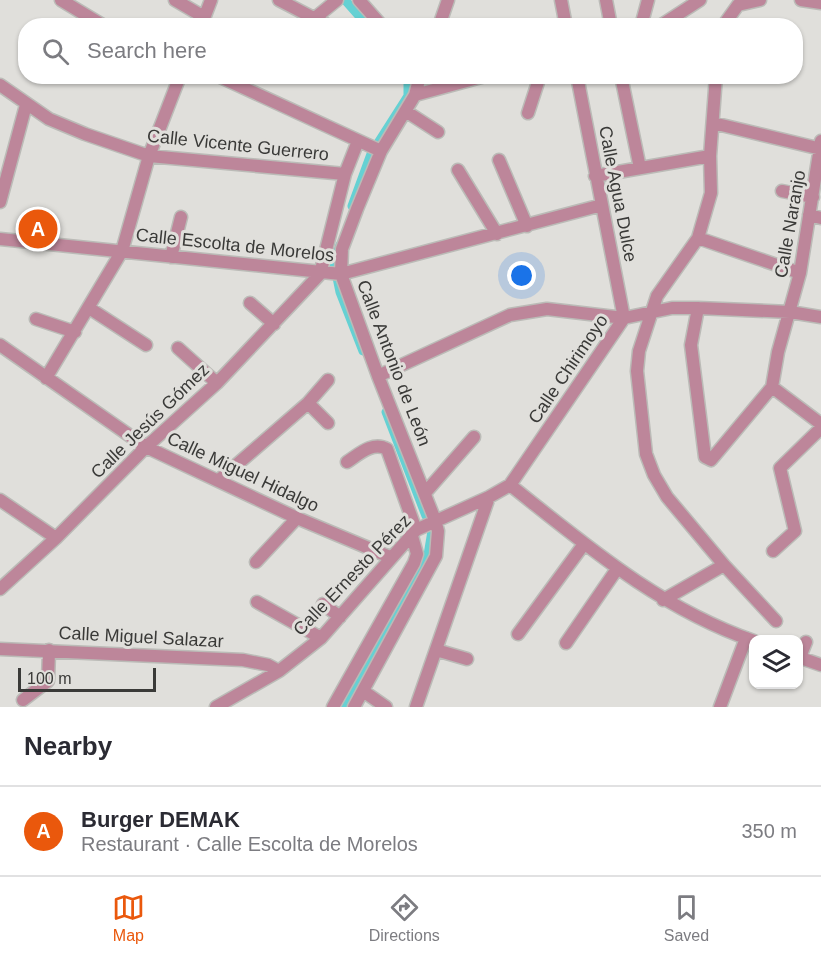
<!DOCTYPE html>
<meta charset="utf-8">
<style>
body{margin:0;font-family:Arial,sans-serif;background:#f7f7f7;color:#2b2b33}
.controls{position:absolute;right:18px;bottom:18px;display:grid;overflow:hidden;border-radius:12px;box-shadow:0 2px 4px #0004}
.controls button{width:54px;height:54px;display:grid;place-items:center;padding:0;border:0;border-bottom:2px solid #e1e1e2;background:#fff;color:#2b2b33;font:30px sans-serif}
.scale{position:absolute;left:18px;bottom:15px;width:138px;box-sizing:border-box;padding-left:6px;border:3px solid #3a3a38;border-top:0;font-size:16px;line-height:21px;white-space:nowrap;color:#3a3a38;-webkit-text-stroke:4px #e0dfdb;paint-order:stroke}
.you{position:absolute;left:522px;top:276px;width:21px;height:21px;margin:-15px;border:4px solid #fff;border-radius:50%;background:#1a73e8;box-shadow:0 0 0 9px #1a73e833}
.badge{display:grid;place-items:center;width:39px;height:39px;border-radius:50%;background:#ea580c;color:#fff;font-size:20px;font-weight:700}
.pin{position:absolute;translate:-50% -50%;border:3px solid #fff;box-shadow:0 2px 6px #0006}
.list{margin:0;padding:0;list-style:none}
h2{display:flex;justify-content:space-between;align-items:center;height:78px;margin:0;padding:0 24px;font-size:26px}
h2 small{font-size:20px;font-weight:400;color:#7c7c81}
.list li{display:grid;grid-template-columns:39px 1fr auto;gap:18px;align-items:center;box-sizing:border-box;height:90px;padding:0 24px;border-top:2px solid #e1e1e2}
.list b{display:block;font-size:22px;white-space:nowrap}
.list p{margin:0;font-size:20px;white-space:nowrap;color:#7c7c81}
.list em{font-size:20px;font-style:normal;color:#7c7c81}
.icon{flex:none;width:33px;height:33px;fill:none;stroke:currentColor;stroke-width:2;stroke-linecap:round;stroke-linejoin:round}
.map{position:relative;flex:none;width:821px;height:707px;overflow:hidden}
.search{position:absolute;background:#fff;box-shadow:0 2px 4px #0004;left:18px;right:18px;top:18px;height:66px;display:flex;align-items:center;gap:15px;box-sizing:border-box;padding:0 21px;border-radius:24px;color:#7c7c81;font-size:22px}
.sheet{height:168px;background:#fff}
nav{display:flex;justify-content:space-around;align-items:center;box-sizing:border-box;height:84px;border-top:2px solid #e1e1e2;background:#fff;font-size:16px;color:#7c7c81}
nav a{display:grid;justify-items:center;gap:3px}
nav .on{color:#ea580c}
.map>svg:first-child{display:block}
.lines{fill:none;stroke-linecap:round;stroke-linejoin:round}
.canal{stroke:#65d1d3;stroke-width:9}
.minor-casing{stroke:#bbbbb7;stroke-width:15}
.minor{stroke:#bd869a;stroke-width:12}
.labels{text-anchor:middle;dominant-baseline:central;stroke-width:6;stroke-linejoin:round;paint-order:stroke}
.street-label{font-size:18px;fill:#3a3a38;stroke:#e0dfdb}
</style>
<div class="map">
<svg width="821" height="707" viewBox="0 0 821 707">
<rect width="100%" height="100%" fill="#e0dfdb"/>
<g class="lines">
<!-- canal -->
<path class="canal" d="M 345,0 L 368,26
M 352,206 L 371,154 L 408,96 L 408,76
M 340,245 L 334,263 L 340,292 L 363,351
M 386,412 L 426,516
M 343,707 L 428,555 L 432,531"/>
<defs>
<path id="minor" d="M 61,0 L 104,26
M 175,0 L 204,17
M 279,0 L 329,26
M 359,0 L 382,26
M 561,0 L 566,26
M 606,0 L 611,26
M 801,0 L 821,3
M 315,18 L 337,0
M 201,26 L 211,0
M 439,26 L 448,0
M 641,26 L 648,0
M 660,26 L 700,0
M 723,26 L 738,5 L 760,0
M 218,76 L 381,151
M 577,76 L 624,318
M 621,76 L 640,168
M 716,76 L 710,156 L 711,193 L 698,238 L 657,296 L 639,351 L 637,371 L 646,454 L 654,475 L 667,497 L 724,565 L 776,621
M 0,85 L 49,119 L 85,134 L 149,156 L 345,174
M 415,95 L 485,76
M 407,112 L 438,132
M 528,113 L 540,76
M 713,123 L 821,149
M 499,160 L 527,226
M 458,170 L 497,234
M 595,176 L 710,156
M 782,191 L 813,197
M 0,202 L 26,105
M 809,215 L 821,218
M 698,238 L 800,273
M 0,239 L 341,274 L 602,205
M 171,257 L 181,217
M 250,303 L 274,324
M 89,308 L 146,345
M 698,308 L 691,345 L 705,457 L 711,460 L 772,387 L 778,352 L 800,273 L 821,141
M 36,319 L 75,332
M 0,345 L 146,447 L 297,518 L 390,557
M 178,348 L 217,383
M 378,376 L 510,315 L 547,309 L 624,318 L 672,308 L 698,308 L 790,312 L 821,317
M 46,378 L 122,251 L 149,156 L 180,76
M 772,387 L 821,424
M 308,403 L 328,423
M 347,462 C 359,454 373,441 387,449 L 416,530
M 219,480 L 308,403 L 328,380
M 510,485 C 587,546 659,608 754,641
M 425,493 L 474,437
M 0,500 L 56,538
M 773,551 L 795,531 L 780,468 L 821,428
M 256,562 L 297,518
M 0,589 L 56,538 L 146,447 L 217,383 L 320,274 L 345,174 L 358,141
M 663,600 L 724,565
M 257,602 L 321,638
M 323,604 L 340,617
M 518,634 L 584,544
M 566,643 L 617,569
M 0,649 L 243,660 L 268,665 L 279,671
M 436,650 L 467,659
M 798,657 L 821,665
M 800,657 L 806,642
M 363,691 L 386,707
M 23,700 L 48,681 L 49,650
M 216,707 L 279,671 L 321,638 L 416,530 L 489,497 L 510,485 L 624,318
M 333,707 L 414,563 L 417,554 L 412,536
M 354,707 L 436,556 L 438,531 L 435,520 L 378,376 L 341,274 L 342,249 L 357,209 L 381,151 L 415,95 L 420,76
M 416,707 L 489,497
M 720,707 L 746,638"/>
</defs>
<!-- minor casing -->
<use href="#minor" class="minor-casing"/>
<!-- minor -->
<use href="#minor" class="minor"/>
</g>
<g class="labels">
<!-- street labels -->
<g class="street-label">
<text transform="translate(238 145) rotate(6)">Calle Vicente Guerrero</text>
<text transform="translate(618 194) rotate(79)">Calle Agua Dulce</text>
<text transform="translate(790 224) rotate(-80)">Calle Naranjo</text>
<text transform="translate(235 245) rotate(6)">Calle Escolta de Morelos</text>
<text transform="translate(394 363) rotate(69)">Calle Antonio de León</text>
<text transform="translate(568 369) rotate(-56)">Calle Chirimoyo</text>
<text transform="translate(150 421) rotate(-44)">Calle Jesús Gómez</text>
<text transform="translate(243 472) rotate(25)">Calle Miguel Hidalgo</text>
<text transform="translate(352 575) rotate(-46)">Calle Ernesto Pérez</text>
<text transform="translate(141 637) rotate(3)">Calle Miguel Salazar</text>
</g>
</g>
</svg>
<div class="controls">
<button><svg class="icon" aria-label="layers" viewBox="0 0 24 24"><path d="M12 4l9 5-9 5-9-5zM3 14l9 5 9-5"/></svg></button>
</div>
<div class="scale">100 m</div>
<div class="you"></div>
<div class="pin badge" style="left:38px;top:229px">A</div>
<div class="search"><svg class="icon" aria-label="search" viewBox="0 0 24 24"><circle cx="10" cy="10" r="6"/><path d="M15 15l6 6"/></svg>Search here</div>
</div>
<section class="sheet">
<h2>Nearby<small></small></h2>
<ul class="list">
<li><span class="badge">A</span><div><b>Burger DEMAK</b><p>Restaurant · Calle Escolta de Morelos</p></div><em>350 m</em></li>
</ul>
</section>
<nav>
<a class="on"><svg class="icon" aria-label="map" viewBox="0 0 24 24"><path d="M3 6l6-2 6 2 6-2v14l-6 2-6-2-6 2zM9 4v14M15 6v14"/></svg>Map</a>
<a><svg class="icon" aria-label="directions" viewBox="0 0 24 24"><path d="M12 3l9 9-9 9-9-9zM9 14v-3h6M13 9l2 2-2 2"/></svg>Directions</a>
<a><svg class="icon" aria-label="saved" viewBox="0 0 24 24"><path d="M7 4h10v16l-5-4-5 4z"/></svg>Saved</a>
</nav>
